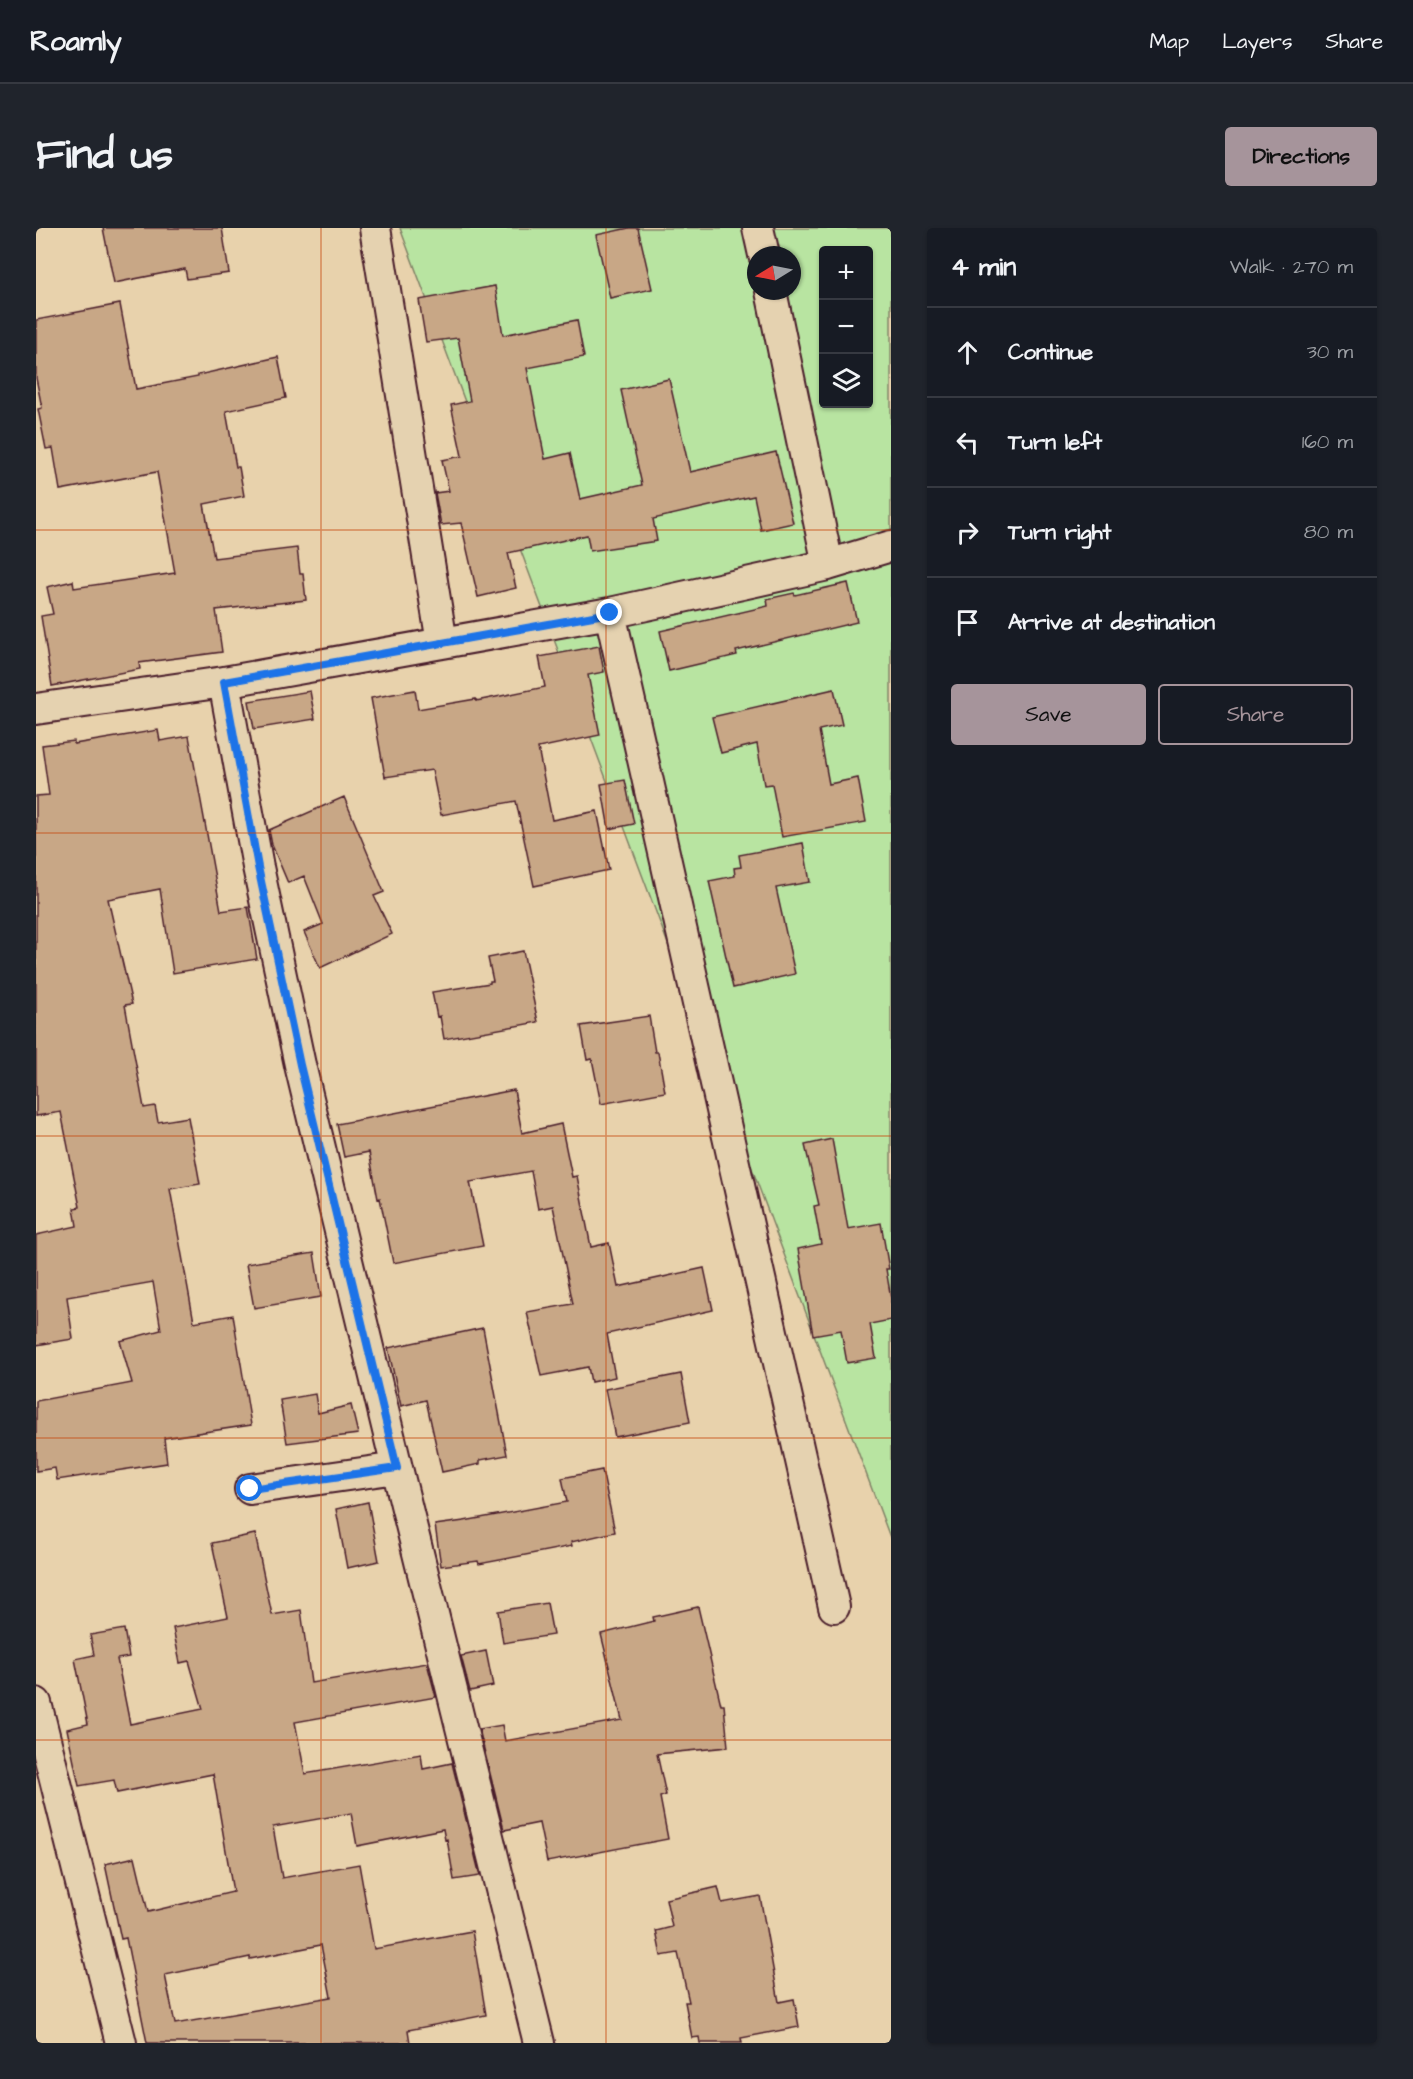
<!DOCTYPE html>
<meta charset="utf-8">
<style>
body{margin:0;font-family:"Architects Daughter",sans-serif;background:#20242c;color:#f1f3f6}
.controls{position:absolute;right:18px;top:18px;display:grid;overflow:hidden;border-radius:6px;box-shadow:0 2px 4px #0004}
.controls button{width:54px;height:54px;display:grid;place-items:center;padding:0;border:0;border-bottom:2px solid #363941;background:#171b24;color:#f1f3f6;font:30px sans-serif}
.compass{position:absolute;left:711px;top:18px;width:54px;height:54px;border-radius:50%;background:#171b24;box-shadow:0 2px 4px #0004;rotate:260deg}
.stop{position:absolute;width:18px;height:18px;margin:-14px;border:4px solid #1a73e8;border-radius:50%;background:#fff}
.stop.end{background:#1a73e8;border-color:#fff;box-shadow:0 2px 6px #0008}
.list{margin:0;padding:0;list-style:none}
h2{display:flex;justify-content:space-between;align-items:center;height:78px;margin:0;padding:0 24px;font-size:26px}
h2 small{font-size:20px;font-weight:400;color:#9ea1a6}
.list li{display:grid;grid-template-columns:39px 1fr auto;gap:18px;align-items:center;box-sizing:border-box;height:90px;padding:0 24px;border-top:2px solid #363941}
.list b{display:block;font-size:22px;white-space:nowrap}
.list em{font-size:20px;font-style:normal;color:#9ea1a6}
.actions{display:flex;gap:12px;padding:18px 24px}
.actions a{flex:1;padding:14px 0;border:2px solid #a6949b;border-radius:6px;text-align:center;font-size:21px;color:#a6949b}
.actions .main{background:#a6949b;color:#111}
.icon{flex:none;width:33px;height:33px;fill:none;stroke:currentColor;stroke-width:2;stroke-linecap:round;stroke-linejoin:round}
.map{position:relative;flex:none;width:855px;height:1815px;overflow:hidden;border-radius:6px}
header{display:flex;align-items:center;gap:36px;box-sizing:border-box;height:84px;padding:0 30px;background:#171b24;border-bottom:2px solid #363941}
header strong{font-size:28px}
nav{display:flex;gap:33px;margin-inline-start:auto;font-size:21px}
.intro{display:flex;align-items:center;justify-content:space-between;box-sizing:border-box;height:144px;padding:0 36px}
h1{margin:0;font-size:42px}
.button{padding:15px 27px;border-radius:6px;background:#a6949b;color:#111;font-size:21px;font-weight:700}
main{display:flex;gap:36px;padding:0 36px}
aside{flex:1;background:#171b24;border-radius:6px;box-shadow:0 2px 4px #0004}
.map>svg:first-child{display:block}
.green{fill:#b8e4a1;stroke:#818266;stroke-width:1.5;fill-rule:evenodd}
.building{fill:#c8a786;stroke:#4a1f2b;stroke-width:1.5;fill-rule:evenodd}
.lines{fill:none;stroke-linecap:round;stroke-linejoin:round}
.minor-casing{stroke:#4a1f2b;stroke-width:34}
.minor{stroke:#e5d2b0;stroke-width:30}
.route{stroke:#1a73e8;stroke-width:8}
.grid{fill:none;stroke:#c84d12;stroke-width:1.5;stroke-opacity:0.55}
</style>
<header>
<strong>Roamly</strong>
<nav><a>Map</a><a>Layers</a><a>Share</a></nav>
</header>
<div class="intro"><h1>Find us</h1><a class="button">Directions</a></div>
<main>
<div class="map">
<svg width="855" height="1815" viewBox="0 0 855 1815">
<rect width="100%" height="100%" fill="#e8d2ac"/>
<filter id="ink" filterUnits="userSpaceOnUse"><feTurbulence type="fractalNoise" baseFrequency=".0167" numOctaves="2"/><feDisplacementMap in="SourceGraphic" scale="12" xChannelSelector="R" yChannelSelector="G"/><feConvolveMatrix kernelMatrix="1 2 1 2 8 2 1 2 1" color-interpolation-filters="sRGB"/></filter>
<g filter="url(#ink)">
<!-- green -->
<path class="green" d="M 364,0 L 855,0 L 855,1312 ZM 788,22 L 832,22 L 832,176 L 788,176 ZM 720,27 L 756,27 L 756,63 L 720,63 Z"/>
<!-- building -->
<path class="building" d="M 67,0 L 186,0 L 193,45 L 151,51 L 149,41 L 78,55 Z
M 593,0 L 602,0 L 616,61 L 574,70 L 560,7 Z
M 459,58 L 467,107 L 541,92 L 548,129 L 491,140 L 509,231 L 534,225 L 544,271 L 606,257 L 585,162 L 633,151 L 654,244 L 740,224 L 757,295 L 725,302 L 718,268 L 617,291 L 621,313 L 554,323 L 551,307 L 472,325 L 480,360 L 442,369 L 425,295 L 405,297 L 399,265 L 413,263 L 406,232 L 426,228 L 415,177 L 434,173 L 422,110 L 390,114 L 383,72 Z
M 84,76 L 100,161 L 162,149 L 162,147 L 242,129 L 250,170 L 190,183 L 200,239 L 203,239 L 208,268 L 168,276 L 178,330 L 261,320 L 264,346 L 267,346 L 270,372 L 180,382 L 186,424 L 103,435 L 104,441 L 16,458 L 5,388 L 17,386 L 11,359 L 37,353 L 38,360 L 139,345 L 121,244 L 24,262 L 17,220 L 10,221 L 2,181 L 6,180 L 0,150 L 0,92 Z
M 812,355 L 821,394 L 700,423 L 701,427 L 633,443 L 624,403 L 732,378 L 731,371 L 758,365 L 759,367 Z
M 563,418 L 568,444 L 552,447 L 564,507 L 502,520 L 516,592 L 561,583 L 573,642 L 498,658 L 480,573 L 405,587 L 396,542 L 349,549 L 335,470 L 379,462 L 382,481 L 440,471 L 440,473 L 509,459 L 503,429 Z
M 798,461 L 806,497 L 783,502 L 793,556 L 822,550 L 830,594 L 746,609 L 736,556 L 728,557 L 721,516 L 685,525 L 676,489 Z
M 274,463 L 279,491 L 218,501 L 213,473 Z
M 122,502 L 124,513 L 153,508 L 185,683 L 212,679 L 221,731 L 137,745 L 124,661 L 72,671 L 96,776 L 89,777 L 108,880 L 119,878 L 122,894 L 152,889 L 164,956 L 134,961 L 158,1094 L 197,1087 L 215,1197 L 128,1210 L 131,1235 L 21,1252 L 19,1240 L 0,1243 L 0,1173 L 96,1155 L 84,1113 L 125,1102 L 117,1054 L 31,1069 L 37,1111 L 0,1117 L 0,1007 L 41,998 L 38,980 L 44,979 L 25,884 L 0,888 L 0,568 L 13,567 L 6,517 L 38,513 L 38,516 Z
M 589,552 L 598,596 L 573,601 L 565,556 Z
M 308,569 L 348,664 L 338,668 L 356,706 L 284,740 L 268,704 L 287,696 L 268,648 L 252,655 L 236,617 L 233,602 Z
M 767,615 L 774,654 L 740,660 L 759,746 L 697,760 L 673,653 L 699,648 L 698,640 L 705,639 L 703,627 Z
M 487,723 L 502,794 L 408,811 L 404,788 L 401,789 L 396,764 L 454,755 L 454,753 L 457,753 L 452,730 Z
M 613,788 L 619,824 L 622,824 L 629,864 L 565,876 L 556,831 L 551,832 L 545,798 Z
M 478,862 L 486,905 L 525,896 L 536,949 L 541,948 L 555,1019 L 573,1015 L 582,1059 L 668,1040 L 677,1082 L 571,1106 L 579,1149 L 555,1154 L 552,1139 L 505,1148 L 491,1084 L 537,1076 L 517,978 L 502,981 L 495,943 L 434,954 L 447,1018 L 357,1035 L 344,970 L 342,971 L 333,924 L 308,929 L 301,896 Z
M 796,911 L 812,1001 L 845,995 L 853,1041 L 850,1041 L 855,1071 L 855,1092 L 834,1096 L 840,1130 L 811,1135 L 805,1102 L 777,1107 L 762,1021 L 785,1016 L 778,978 L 783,977 L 769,917 Z
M 278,1025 L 285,1069 L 218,1080 L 210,1036 Z
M 447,1100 L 471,1227 L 444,1232 L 444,1236 L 406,1244 L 390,1172 L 365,1178 L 352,1120 Z
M 645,1146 L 654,1194 L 579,1209 L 569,1161 Z
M 279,1166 L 282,1185 L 315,1177 L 322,1206 L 251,1215 L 244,1172 Z
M 566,1242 L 579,1304 L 535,1314 L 536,1318 L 443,1336 L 442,1333 L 405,1338 L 399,1297 L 428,1293 L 531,1274 L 526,1250 Z
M 332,1274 L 343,1333 L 311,1340 L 300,1281 Z
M 219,1306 L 236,1387 L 265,1382 L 275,1455 L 391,1435 L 400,1469 L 259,1494 L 269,1546 L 385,1526 L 387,1541 L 416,1535 L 444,1648 L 418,1652 L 411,1611 L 409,1612 L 407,1601 L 321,1618 L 315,1585 L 237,1599 L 246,1650 L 323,1636 L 338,1721 L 436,1703 L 450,1787 L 372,1802 L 374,1815 L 111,1815 L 90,1710 L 85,1711 L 69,1636 L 99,1629 L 112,1684 L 197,1664 L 177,1546 L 81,1565 L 78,1552 L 43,1558 L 31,1501 L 52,1496 L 39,1431 L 58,1427 L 54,1407 L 88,1401 L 93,1429 L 81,1431 L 94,1496 L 167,1481 L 153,1433 L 144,1435 L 137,1400 L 192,1389 L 176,1315 ZM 285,1717 L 295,1769 L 139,1796 L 129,1747 L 214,1729 L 214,1731 Z
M 511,1375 L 517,1407 L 467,1415 L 462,1383 Z
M 662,1379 L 685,1477 L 688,1477 L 692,1519 L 621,1526 L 630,1567 L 624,1569 L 632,1611 L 511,1634 L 503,1595 L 468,1602 L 443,1501 L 466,1497 L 469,1513 L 586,1492 L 565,1406 L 618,1393 L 617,1389 Z
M 450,1423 L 457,1458 L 434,1463 L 425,1428 Z
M 682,1659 L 686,1675 L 724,1668 L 743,1774 L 758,1771 L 763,1799 L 705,1810 L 706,1815 L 664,1815 L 663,1809 L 656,1810 L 649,1774 L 653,1774 L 642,1725 L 625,1728 L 620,1703 L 636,1699 L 630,1671 Z"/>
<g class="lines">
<defs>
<path id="minor" d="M 339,0 L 406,415
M 722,0 L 728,27
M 735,63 L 792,337
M 574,385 L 798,1379
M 188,454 L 222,639 L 264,837 L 361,1240 L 503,1815
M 0,481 L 188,454 L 574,385 L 792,337 L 855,318
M 214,1261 L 361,1240
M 0,1475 L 85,1815"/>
</defs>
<!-- minor casing -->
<use href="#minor" class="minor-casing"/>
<!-- minor -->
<use href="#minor" class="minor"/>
</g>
</g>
<g class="lines" filter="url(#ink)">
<!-- route -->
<path class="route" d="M 214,1261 L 361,1240 L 264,837 L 222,639 L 188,454 L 574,385"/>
</g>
<!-- grid -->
<path class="grid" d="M 285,0 L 285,1815M 570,0 L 570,1815M 0,302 L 855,302M 0,605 L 855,605M 0,908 L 855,908M 0,1210 L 855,1210M 0,1512 L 855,1512"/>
</svg>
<div class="controls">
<button>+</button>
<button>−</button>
<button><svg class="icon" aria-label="layers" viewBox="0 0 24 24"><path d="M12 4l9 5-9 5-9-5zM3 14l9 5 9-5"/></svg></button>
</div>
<svg class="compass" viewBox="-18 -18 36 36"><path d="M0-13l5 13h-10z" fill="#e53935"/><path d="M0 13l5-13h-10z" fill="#9ea1a6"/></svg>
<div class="stop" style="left:214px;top:1261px"></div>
<div class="stop end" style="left:574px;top:385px"></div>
</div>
<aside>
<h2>4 min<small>Walk · 270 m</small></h2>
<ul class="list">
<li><svg class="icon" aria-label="ahead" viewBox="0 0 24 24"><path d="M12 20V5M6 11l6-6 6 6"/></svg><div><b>Continue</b></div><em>30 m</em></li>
<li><svg class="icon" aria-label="left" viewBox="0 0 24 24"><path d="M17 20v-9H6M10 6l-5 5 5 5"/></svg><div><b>Turn left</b></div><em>160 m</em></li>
<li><svg class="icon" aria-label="right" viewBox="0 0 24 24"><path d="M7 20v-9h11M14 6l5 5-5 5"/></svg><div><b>Turn right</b></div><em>80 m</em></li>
<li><svg class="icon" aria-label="arrive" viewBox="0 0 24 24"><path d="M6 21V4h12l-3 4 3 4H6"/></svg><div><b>Arrive at destination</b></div></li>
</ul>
<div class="actions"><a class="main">Save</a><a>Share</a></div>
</aside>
</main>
